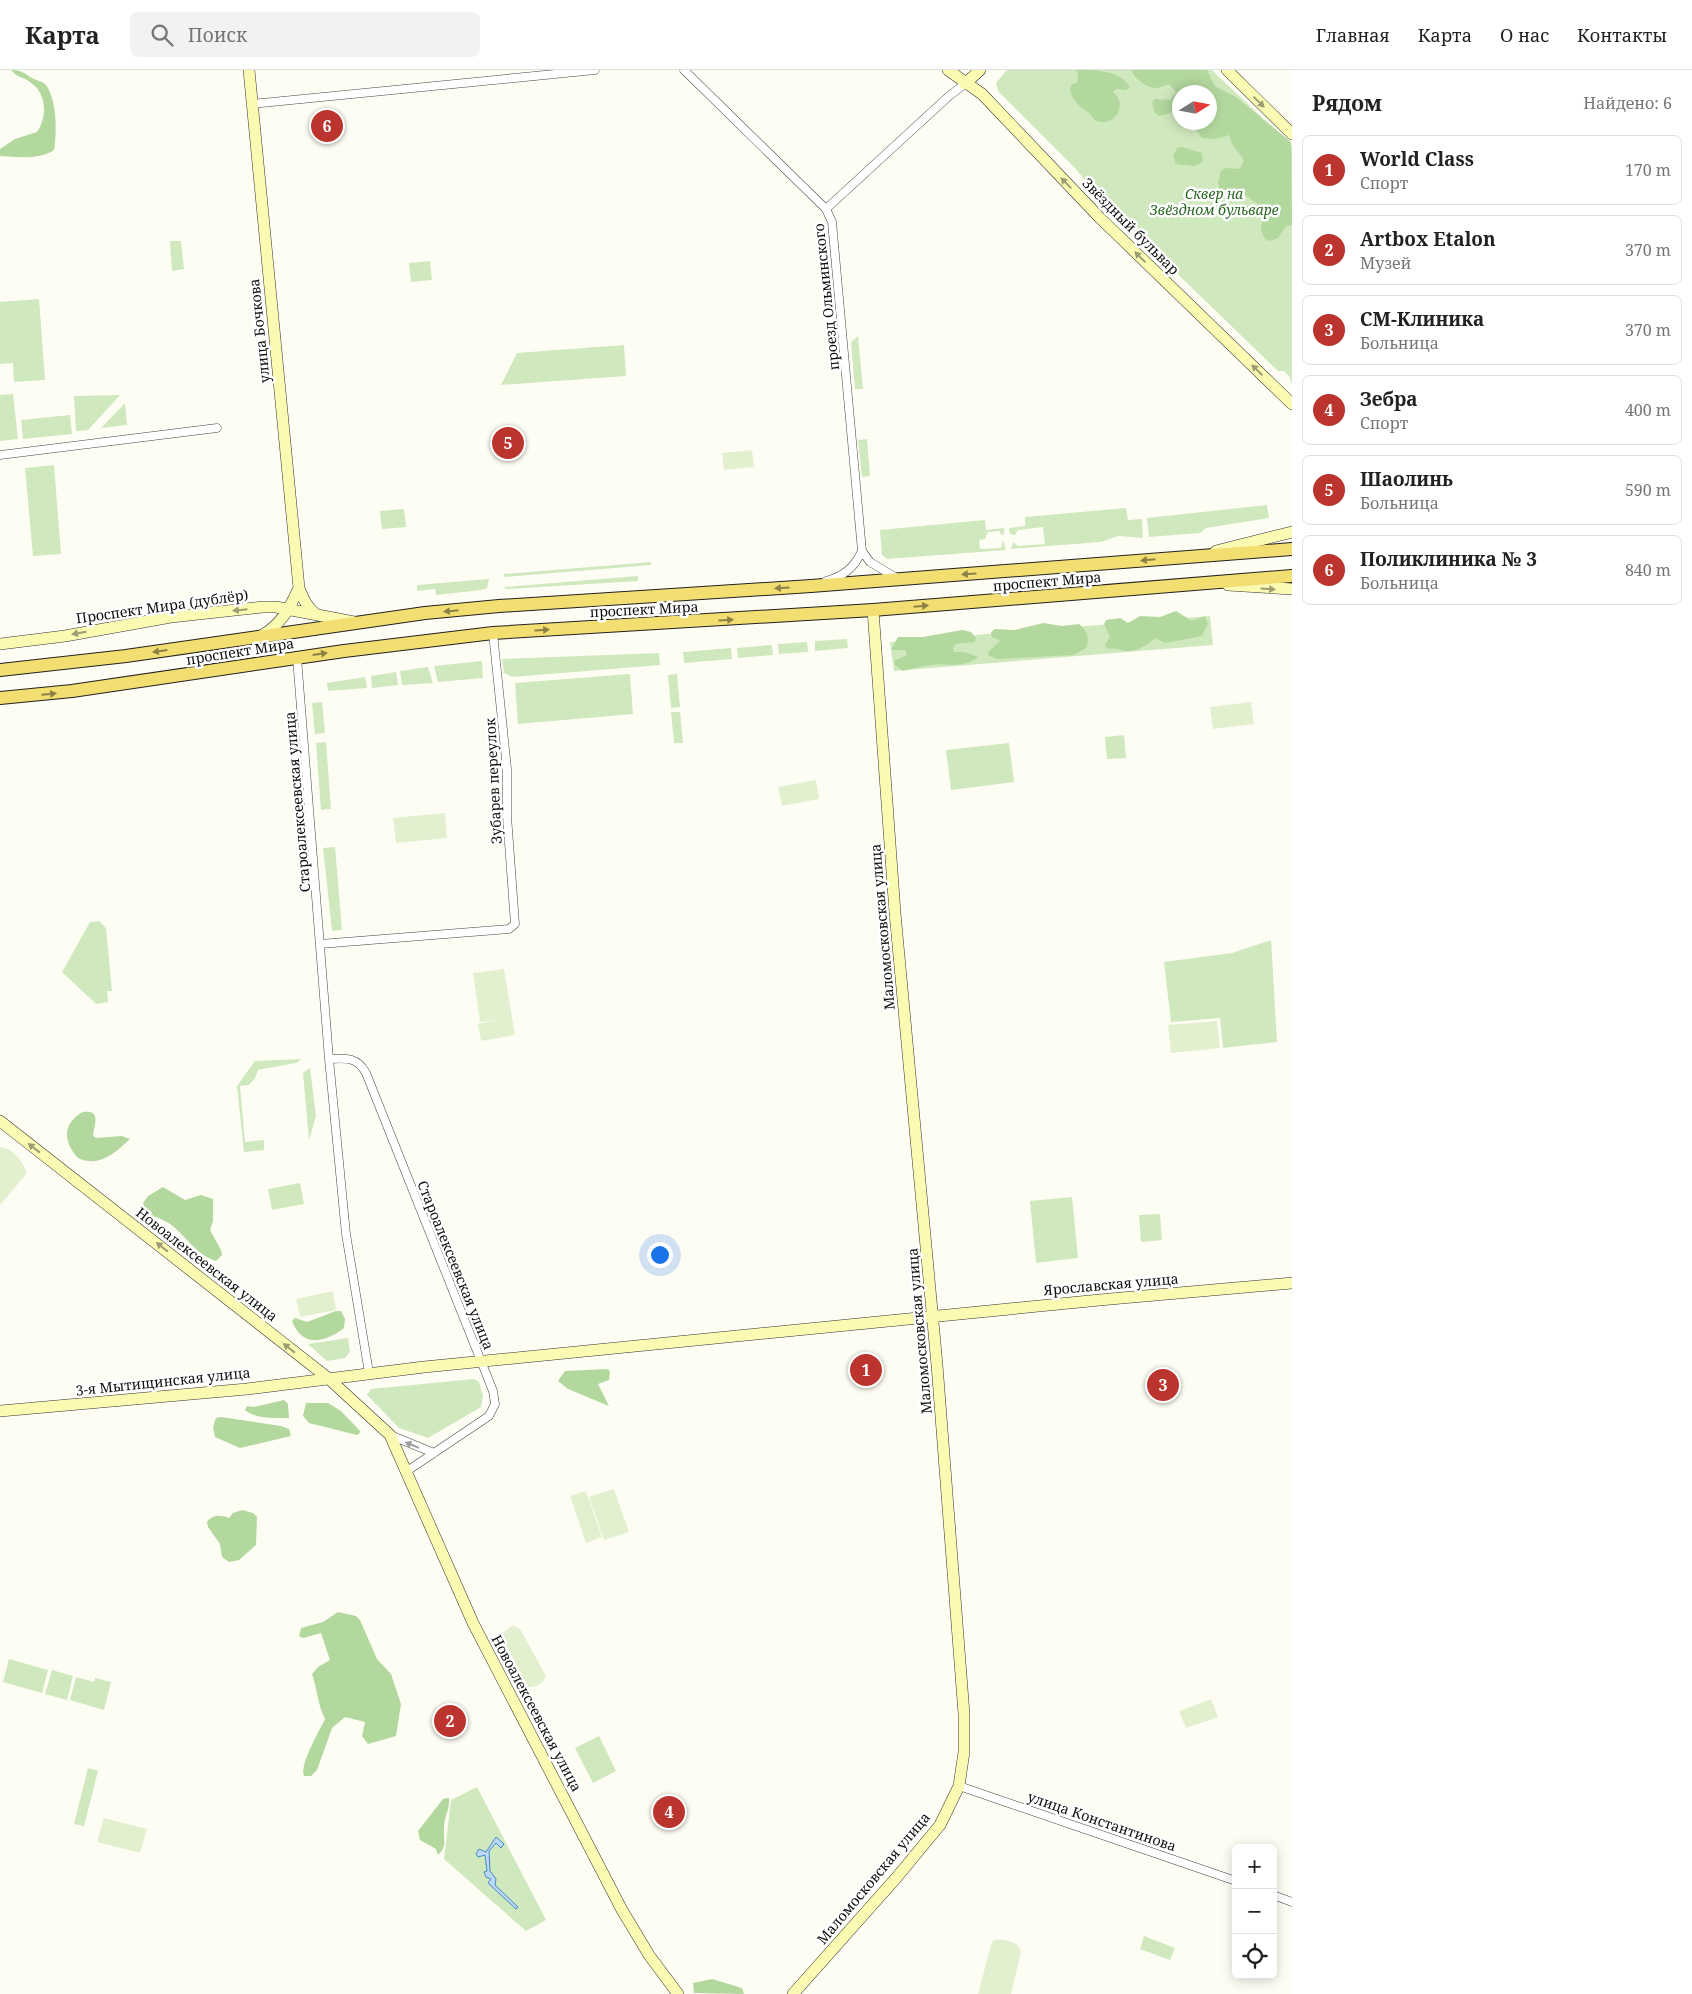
<!DOCTYPE html>
<html lang="ru">
<meta charset="utf-8">
<style>
body{margin:0;font-family:"Noto Serif",serif;background:#f2f2f2;color:#222}
.controls{position:absolute;right:15px;bottom:15px;display:grid;overflow:hidden;border-radius:8px;box-shadow:0 2px 12px #0003}
.controls button{width:45px;height:45px;display:grid;place-items:center;padding:0;border:0;border-bottom:1px solid #e0e0e0;background:#fff;color:#222;font:25px sans-serif}
.compass{position:absolute;left:1172px;top:15px;width:45px;height:45px;border-radius:50%;background:#fff;box-shadow:0 2px 12px #0003;rotate:79deg}
.you{position:absolute;left:659px;top:1184px;width:18px;height:18px;margin:-12px;border:4px solid #fff;border-radius:50%;background:#1a73e8;box-shadow:0 0 0 8px #1a73e833}
.badge{display:grid;place-items:center;width:32px;height:32px;border-radius:50%;background:#bb342e;color:#fff;font-size:16px;font-weight:700}
.pin{position:absolute;translate:-50% -50%;border:2px solid #fff;box-shadow:0 1px 5px #0006}
.list{margin:0;padding:0;list-style:none}
h2{display:flex;justify-content:space-between;align-items:center;height:65px;margin:0;padding:0 20px;font-size:21px}
h2 small{font-size:16px;font-weight:400;color:#767676}
.list li{display:grid;grid-template-columns:32px 1fr auto;gap:15px;align-items:center;box-sizing:border-box;height:70px;margin:0 10px 10px;padding:0 10px;border:1px solid #e0e0e0;border-radius:8px}
.list b{display:block;font-size:19px;white-space:nowrap}
.list p{margin:0;font-size:16px;white-space:nowrap;color:#767676}
.list em{font-size:16px;font-style:normal;color:#767676}
.icon{flex:none;width:28px;height:28px;fill:none;stroke:currentColor;stroke-width:2;stroke-linecap:round;stroke-linejoin:round}
.map{position:relative;flex:none;width:1292px;height:1924px;overflow:hidden}
header{display:flex;align-items:center;gap:30px;box-sizing:border-box;height:70px;padding:0 25px;background:#fff;border-bottom:1px solid #e0e0e0}
header strong{font-size:24px}
nav{display:flex;gap:28px;margin-inline-start:auto;font-size:18px}
.search{width:350px;height:45px;background:#f2f2f2;display:flex;align-items:center;gap:12px;box-sizing:border-box;padding:0 18px;border-radius:8px;color:#767676;font-size:19px}
main{display:flex}
aside{flex:1;background:#fff}
.map>svg:first-child{display:block}
.green{fill:#d0e8be;fill-rule:evenodd}
.forest{fill:#b3d89e}
.pitch{fill:#e2f0d0}
.water{fill:#bbd9f4;stroke:#4687c7}
.lines{fill:none;stroke-linecap:round;stroke-linejoin:round}
.street-casing{stroke:#434343;stroke-width:9}
.secondary-casing{stroke:#323232;stroke-width:12}
.primary-casing{stroke:#212121;stroke-width:14}
.street{stroke:#fff;stroke-width:8}
.secondary{stroke:#fbfab3;stroke-width:11}
.primary{stroke:#f2de71;stroke-width:12}
.oneway{fill:#9d9c72}
.oneway2{fill:#8c8145}
.oneway3{fill:#9f9f9f}
.labels{text-anchor:middle;dominant-baseline:central;stroke-width:5;stroke-linejoin:round;paint-order:stroke}
.park-label{font-size:14px;font-style:italic;fill:#2a6623;stroke:#fff}
.street-label{font-size:14px;fill:#101010;stroke:#fff}
</style>
<header>
<strong>Карта</strong>
<div class="search"><svg class="icon" aria-label="search" viewBox="0 0 24 24"><circle cx="10" cy="10" r="6"/><path d="M15 15l6 6"/></svg>Поиск</div>
<nav><a>Главная</a><a>Карта</a><a>О нас</a><a>Контакты</a></nav>
</header>
<main>
<div class="map">
<svg width="1292" height="1924" viewBox="0 0 1292 1924">
<rect width="100%" height="100%" fill="#fefdf4"/>
<!-- green -->
<path class="green" d="M 1007,0 L 1212,0 L 1292,76 L 1292,314 L 1289,306 L 1284,301 L 1278,301 L 1133,161 L 1133,154 L 1130,149 L 1120,148 L 1101,130 L 1075,98 L 998,21 L 996,13 ZM 1180,22 L 1210,22 L 1210,52 L 1180,52 Z
M 170,171 L 181,171 L 184,199 L 172,201 Z
M 430,191 L 432,210 L 411,212 L 409,193 Z
M 39,229 L 45,310 L 14,312 L 13,293 L 0,294 L 0,232 Z
M 858,266 L 863,319 L 855,319 L 851,272 Z
M 624,275 L 626,306 L 501,315 L 517,283 Z
M 13,324 L 18,369 L 0,371 L 0,325 Z
M 120,325 L 88,360 L 76,361 L 74,326 Z
M 125,333 L 127,355 L 101,358 Z
M 70,345 L 72,364 L 23,369 L 21,350 Z
M 867,369 L 870,406 L 862,407 L 858,370 Z
M 54,395 L 61,484 L 33,486 L 25,398 Z
M 1267,435 L 1269,448 L 1206,458 L 1200,463 L 1149,467 L 1147,448 Z
M 1126,438 L 1128,450 L 1142,449 L 1143,468 L 1118,466 L 1101,472 L 1011,479 L 1013,472 L 1018,476 L 1045,474 L 1043,457 L 1018,460 L 1015,465 L 1010,464 L 1009,458 L 1025,456 L 1025,447 Z
M 404,439 L 406,457 L 382,459 L 380,441 Z
M 985,450 L 986,460 L 1004,458 L 1004,464 L 1001,465 L 1000,461 L 988,462 L 985,469 L 979,470 L 980,479 L 1001,478 L 1003,470 L 1006,480 L 887,489 L 882,485 L 880,460 Z
M 651,492 L 651,495 L 504,507 L 504,504 Z
M 638,506 L 638,511 L 506,519 L 504,517 Z
M 489,509 L 487,518 L 482,520 L 436,525 L 435,519 L 417,521 L 417,515 Z
M 1210,546 L 1213,575 L 894,601 L 890,572 Z
M 847,569 L 848,578 L 815,581 L 815,571 Z
M 807,572 L 808,582 L 779,584 L 778,574 Z
M 772,575 L 773,585 L 738,588 L 737,578 Z
M 731,578 L 732,589 L 684,593 L 683,582 Z
M 659,583 L 660,595 L 513,607 L 504,603 L 502,589 Z
M 482,591 L 483,608 L 438,612 L 434,596 Z
M 428,597 L 433,613 L 402,615 L 400,601 Z
M 396,602 L 398,615 L 372,618 L 371,606 Z
M 630,604 L 633,644 L 518,654 L 515,613 Z
M 677,604 L 680,637 L 671,638 L 668,605 Z
M 365,607 L 367,618 L 328,621 L 327,613 Z
M 322,632 L 325,663 L 315,664 L 312,633 Z
M 671,642 L 680,642 L 683,673 L 674,673 Z
M 1124,665 L 1126,688 L 1107,689 L 1105,667 Z
M 326,672 L 331,739 L 321,740 L 316,673 Z
M 1009,673 L 1014,712 L 951,720 L 946,680 Z
M 335,777 L 342,860 L 332,861 L 323,778 Z
M 99,851 L 106,858 L 112,921 L 107,921 L 108,932 L 96,934 L 62,902 L 90,852 Z
M 1271,870 L 1277,972 L 1223,978 L 1220,948 L 1171,952 L 1164,892 L 1232,883 Z
M 302,989 L 296,993 L 258,1000 L 255,1008 L 249,1015 L 240,1016 L 245,1072 L 264,1070 L 264,1080 L 244,1082 L 237,1016 L 255,991 Z
M 310,998 L 316,1046 L 309,1070 L 303,1003 Z
M 300,1113 L 304,1134 L 272,1140 L 268,1119 Z
M 1072,1127 L 1078,1188 L 1036,1193 L 1030,1131 Z
M 1160,1144 L 1162,1170 L 1141,1172 L 1139,1145 Z
M 348,1268 L 350,1282 L 345,1288 L 327,1291 L 308,1274 Z
M 474,1309 L 479,1312 L 483,1326 L 481,1337 L 428,1368 L 399,1358 L 367,1325 L 371,1319 Z
M 9,1589 L 48,1600 L 42,1623 L 3,1612 Z
M 52,1600 L 73,1606 L 67,1630 L 45,1624 Z
M 76,1607 L 94,1612 L 95,1608 L 111,1612 L 104,1640 L 70,1630 Z
M 599,1666 L 616,1701 L 593,1713 L 575,1678 Z
M 88,1698 L 98,1701 L 84,1756 L 74,1754 Z
M 477,1717 L 546,1850 L 526,1861 L 444,1789 L 451,1730 Z
M 1144,1866 L 1175,1878 L 1170,1890 L 1140,1879 Z"/>
<!-- forest -->
<path class="forest" d="M 11,0 C 22,0 24,3 32,8 C 37,11 43,11 46,15 C 57,30 57,62 54,80 C 40,90 16,87 0,86 L 0,79 L 15,69 L 37,62 C 48,46 47,21 27,10 C 20,6 17,7 11,0 Z
M 1076,0 C 1097,0 1119,0 1130,17 L 1126,20 L 1116,19 L 1113,22 C 1129,35 1114,57 1097,51 C 1093,50 1092,46 1089,43 C 1080,36 1072,32 1070,19 L 1072,14 L 1077,13 L 1078,3 Z
M 1131,0 L 1207,0 L 1215,16 L 1236,27 L 1291,72 L 1292,155 L 1286,156 L 1278,168 L 1269,171 L 1265,169 L 1261,160 L 1264,139 L 1244,124 L 1230,125 L 1220,122 L 1218,112 L 1221,101 L 1225,98 L 1240,99 L 1244,90 L 1232,74 L 1229,65 L 1215,69 L 1202,68 L 1196,60 L 1196,55 L 1198,53 L 1210,52 L 1210,22 L 1180,22 C 1179,36 1174,44 1159,46 L 1155,43 L 1152,33 L 1155,29 L 1170,30 L 1176,22 L 1169,14 C 1165,15 1162,17 1157,18 C 1148,19 1134,8 1131,0 Z
M 1182,77 L 1202,83 L 1203,92 L 1194,96 L 1176,94 L 1173,86 L 1177,78 Z
M 1176,541 L 1192,551 L 1205,546 L 1208,554 L 1202,566 L 1165,573 L 1156,568 C 1147,575 1136,582 1125,581 C 1118,580 1115,577 1108,579 L 1105,575 L 1110,567 L 1104,554 L 1106,550 L 1120,548 L 1128,553 L 1140,546 L 1160,547 Z
M 1043,553 L 1062,556 L 1079,554 C 1088,562 1090,567 1086,578 L 1074,585 L 997,589 L 988,585 L 989,581 L 1000,571 L 992,567 L 991,562 L 995,559 L 1015,560 Z
M 962,560 L 971,562 L 976,568 L 975,572 L 956,574 L 953,578 L 954,582 L 964,582 L 978,587 C 963,599 949,593 931,595 C 922,596 912,599 903,601 L 895,595 L 894,591 L 907,585 L 905,580 L 891,580 L 898,567 L 923,567 Z
M 83,1042 C 102,1039 94,1055 93,1066 L 96,1068 L 122,1066 L 130,1069 C 115,1083 99,1098 78,1088 C 63,1072 62,1053 83,1042 Z
M 163,1117 L 185,1130 L 201,1125 L 213,1129 L 213,1151 L 210,1160 L 221,1180 L 222,1185 L 216,1191 C 194,1184 186,1165 170,1154 C 159,1146 148,1148 143,1133 L 148,1126 Z
M 336,1241 L 341,1241 L 345,1249 L 344,1258 C 325,1273 302,1278 292,1251 L 295,1248 L 307,1252 Z
M 607,1299 L 610,1301 L 609,1310 L 598,1314 L 609,1336 L 568,1319 L 558,1311 L 565,1301 Z
M 284,1330 L 288,1334 L 289,1348 C 275,1348 255,1349 245,1340 L 247,1336 L 254,1337 Z
M 306,1333 L 328,1333 L 341,1341 L 361,1362 L 357,1365 L 309,1353 L 303,1346 Z
M 221,1347 L 281,1356 L 289,1359 L 291,1366 L 240,1378 L 215,1367 L 213,1357 L 216,1348 Z
M 242,1440 L 253,1443 L 257,1447 L 256,1475 L 239,1490 L 229,1492 L 222,1487 L 220,1474 L 208,1457 L 207,1452 C 211,1445 221,1444 229,1448 L 233,1443 Z
M 338,1542 L 356,1546 L 360,1550 L 377,1589 L 391,1604 L 401,1634 L 396,1666 L 368,1674 L 362,1666 L 365,1652 L 345,1647 L 332,1658 L 317,1700 L 311,1706 L 304,1706 C 299,1695 320,1660 325,1649 C 318,1636 317,1618 312,1604 L 318,1597 L 330,1590 L 321,1563 L 303,1568 L 299,1566 L 301,1558 L 323,1552 Z
M 447,1728 L 449,1728 C 450,1739 444,1748 444,1757 C 443,1769 448,1776 438,1785 L 436,1779 L 420,1770 L 418,1761 L 443,1729 Z
M 712,1909 L 742,1918 L 744,1924 L 694,1923 L 693,1913 Z"/>
<!-- pitch -->
<path class="pitch" d="M 752,380 L 754,397 L 724,400 L 722,383 Z
M 1251,632 L 1254,654 L 1213,659 L 1210,637 Z
M 816,710 L 819,729 L 782,736 L 778,717 Z
M 445,743 L 447,768 L 396,773 L 393,748 Z
M 504,899 L 515,965 L 481,971 L 478,954 L 496,950 L 480,952 L 473,903 Z
M 1217,951 L 1220,978 L 1171,983 L 1168,955 Z
M 0,1077 C 14,1079 22,1090 27,1103 L 0,1135 Z
M 333,1221 L 336,1240 L 300,1247 L 296,1229 Z
M 614,1419 L 629,1462 L 604,1470 L 589,1427 Z
M 586,1421 L 602,1467 L 586,1473 L 570,1426 Z
M 513,1555 L 520,1559 L 546,1606 C 544,1613 535,1618 528,1617 L 504,1571 L 504,1562 Z
M 1211,1629 L 1218,1647 L 1186,1658 L 1179,1641 Z
M 104,1748 L 147,1759 L 140,1783 L 97,1772 Z
M 994,1870 C 1004,1869 1019,1871 1021,1882 L 1011,1924 L 978,1924 L 991,1875 Z"/>
<!-- water -->
<path class="water" d="M 496,1767 L 504,1774 L 501,1778 L 496,1773 L 489,1781 L 490,1801 L 496,1809 L 495,1815 L 518,1837 L 516,1839 L 488,1813 L 491,1809 L 486,1807 L 484,1802 L 487,1801 L 485,1785 L 478,1787 L 476,1784 L 479,1779 L 486,1782 Z"/>
<g class="lines">
<defs>
<path id="street" d="M 684,0 L 826,139 L 832,152 L 862,481 C 854,498 844,506 826,511
M 252,34 L 595,0
M 826,139 L 949,26 L 965,14
M 0,385 L 217,358
M 862,481 L 870,492 L 895,507
M 297,588 L 329,989 L 346,1164 L 369,1303
M 320,874 L 509,859 L 515,854 L 507,746 L 507,699 L 493,563
M 329,989 C 347,988 357,987 366,1003 L 493,1321 L 495,1334 L 489,1346 L 407,1401
M 390,1365 L 434,1383
M 959,1716 L 1236,1811
M 1273,1825 L 1292,1832"/>
<path id="secondary" d="M 249,0 L 299,518 C 304,530 307,538 317,545
M 948,0 L 982,24 L 1100,148 L 1292,334
M 1227,0 L 1292,64
M 965,14 L 980,0
M 1216,481 L 1292,462
M 1228,515 L 1292,519
M 261,566 C 282,554 289,539 299,518
M 0,574 L 65,566 L 171,547 L 263,537 L 276,537 L 354,552
M 0,1051 L 328,1308 L 390,1365 L 473,1553 L 622,1840 L 649,1885 L 678,1924
M 0,1341 L 247,1319 L 424,1297 L 1110,1229 L 1292,1213
M 793,1924 L 897,1807 L 940,1755 L 959,1716 L 964,1682 L 964,1644 L 937,1295 L 895,843 L 873,540"/>
<path id="primary" d="M 0,600 L 126,586 L 425,543 L 499,536 L 811,516 L 1292,479
M 0,628 L 72,621 L 344,581 L 493,563 L 873,540 L 1292,506"/>
</defs>
<!-- street casing -->
<use href="#street" class="street-casing"/>
<!-- secondary casing -->
<use href="#secondary" class="secondary-casing"/>
<!-- primary casing -->
<use href="#primary" class="primary-casing"/>
<!-- street -->
<use href="#street" class="street"/>
<!-- secondary -->
<use href="#secondary" class="secondary"/>
<!-- primary -->
<use href="#primary" class="primary"/>
</g>
<!-- one-way arrows -->
<defs><path id="oneway-solid" d="M-6-.8H1V-3.2L6.5 0L1 3.2V.8H-6Z" transform="scale(1.25)"/></defs>
<g class="oneway">
<use href="#oneway-solid" transform="translate(1259 32) rotate(44)"/>
<use href="#oneway-solid" transform="translate(1066 113) rotate(-134)"/>
<use href="#oneway-solid" transform="translate(1140 187) rotate(-136)"/>
<use href="#oneway-solid" transform="translate(1257 300) rotate(-136)"/>
<use href="#oneway-solid" transform="translate(1268 519) rotate(4)"/>
<use href="#oneway-solid" transform="translate(240 540) rotate(174)"/>
<use href="#oneway-solid" transform="translate(79 563) rotate(170)"/>
<use href="#oneway-solid" transform="translate(34 1078) rotate(-142)"/>
<use href="#oneway-solid" transform="translate(162 1177) rotate(-142)"/>
<use href="#oneway-solid" transform="translate(289 1278) rotate(-142)"/>
</g>
<g class="oneway2">
<use href="#oneway-solid" transform="translate(1148 490) rotate(175)"/>
<use href="#oneway-solid" transform="translate(969 504) rotate(176)"/>
<use href="#oneway-solid" transform="translate(782 518) rotate(176)"/>
<use href="#oneway-solid" transform="translate(921 536) rotate(-5)"/>
<use href="#oneway-solid" transform="translate(451 541) rotate(174)"/>
<use href="#oneway-solid" transform="translate(726 550) rotate(-4)"/>
<use href="#oneway-solid" transform="translate(542 560) rotate(-3)"/>
<use href="#oneway-solid" transform="translate(160 581) rotate(172)"/>
<use href="#oneway-solid" transform="translate(320 584) rotate(-8)"/>
<use href="#oneway-solid" transform="translate(49 624) rotate(-5)"/>
</g>
<use class="oneway3" href="#oneway-solid" transform="translate(412 1375) rotate(-158)"/>
<g class="labels">
<!-- park labels -->
<g class="park-label">
<text x="1214" y="123">Сквер на<tspan x="1214" dy="16">Звёздном бульваре</tspan></text>
</g>
<!-- street labels -->
<g class="street-label">
<text transform="translate(1131 156) rotate(45)">Звёздный бульвар</text>
<text transform="translate(826 227) rotate(-96)">проезд Ольминского</text>
<text transform="translate(259 261) rotate(-96)">улица Бочкова</text>
<text transform="translate(1047 511) rotate(-5)">проспект Мира</text>
<text transform="translate(162 536) rotate(-8)">Проспект Мира (дублёр)</text>
<text transform="translate(644 539) rotate(-3)">проспект Мира</text>
<text transform="translate(240 581) rotate(-9)">проспект Мира</text>
<text transform="translate(493 711) rotate(-93)">Зубарев переулок</text>
<text transform="translate(297 732) rotate(-95)">Староалексеевская улица</text>
<text transform="translate(882 857) rotate(-95)">Маломосковская улица</text>
<text transform="translate(207 1194) rotate(38)">Новоалексеевская улица</text>
<text transform="translate(456 1195) rotate(68)">Староалексеевская улица</text>
<text transform="translate(1111 1214) rotate(-5)">Ярославская улица</text>
<text transform="translate(919 1261) rotate(-95)">Маломосковская улица</text>
<text transform="translate(163 1311) rotate(-6)">3-я Мытищинская улица</text>
<text transform="translate(537 1643) rotate(62)">Новоалексеевская улица</text>
<text transform="translate(1102 1751) rotate(19)">улица Константинова</text>
<text transform="translate(873 1808) rotate(-50)">Маломосковская улица</text>
</g>
</g>
</svg>
<div class="controls">
<button>+</button>
<button>−</button>
<button><svg class="icon" aria-label="locate" viewBox="0 0 24 24"><circle cx="12" cy="12" r="6"/><path d="M12 2v4M12 18v4M2 12h4M18 12h4"/></svg></button>
</div>
<svg class="compass" viewBox="-18 -18 36 36"><path d="M0-13l5 13h-10z" fill="#e53935"/><path d="M0 13l5-13h-10z" fill="#767676"/></svg>
<div class="you"></div>
<div class="pin badge" style="left:866px;top:1300px">1</div>
<div class="pin badge" style="left:450px;top:1651px">2</div>
<div class="pin badge" style="left:1163px;top:1315px">3</div>
<div class="pin badge" style="left:669px;top:1742px">4</div>
<div class="pin badge" style="left:508px;top:373px">5</div>
<div class="pin badge" style="left:327px;top:56px">6</div>
</div>
<aside>
<h2>Рядом<small>Найдено: 6</small></h2>
<ul class="list">
<li><span class="badge">1</span><div><b>World Class</b><p>Спорт</p></div><em>170 m</em></li>
<li><span class="badge">2</span><div><b>Artbox Etalon</b><p>Музей</p></div><em>370 m</em></li>
<li><span class="badge">3</span><div><b>СМ-Клиника</b><p>Больница</p></div><em>370 m</em></li>
<li><span class="badge">4</span><div><b>Зебра</b><p>Спорт</p></div><em>400 m</em></li>
<li><span class="badge">5</span><div><b>Шаолинь</b><p>Больница</p></div><em>590 m</em></li>
<li><span class="badge">6</span><div><b>Поликлиника № 3</b><p>Больница</p></div><em>840 m</em></li>
</ul>
</aside>
</main>
